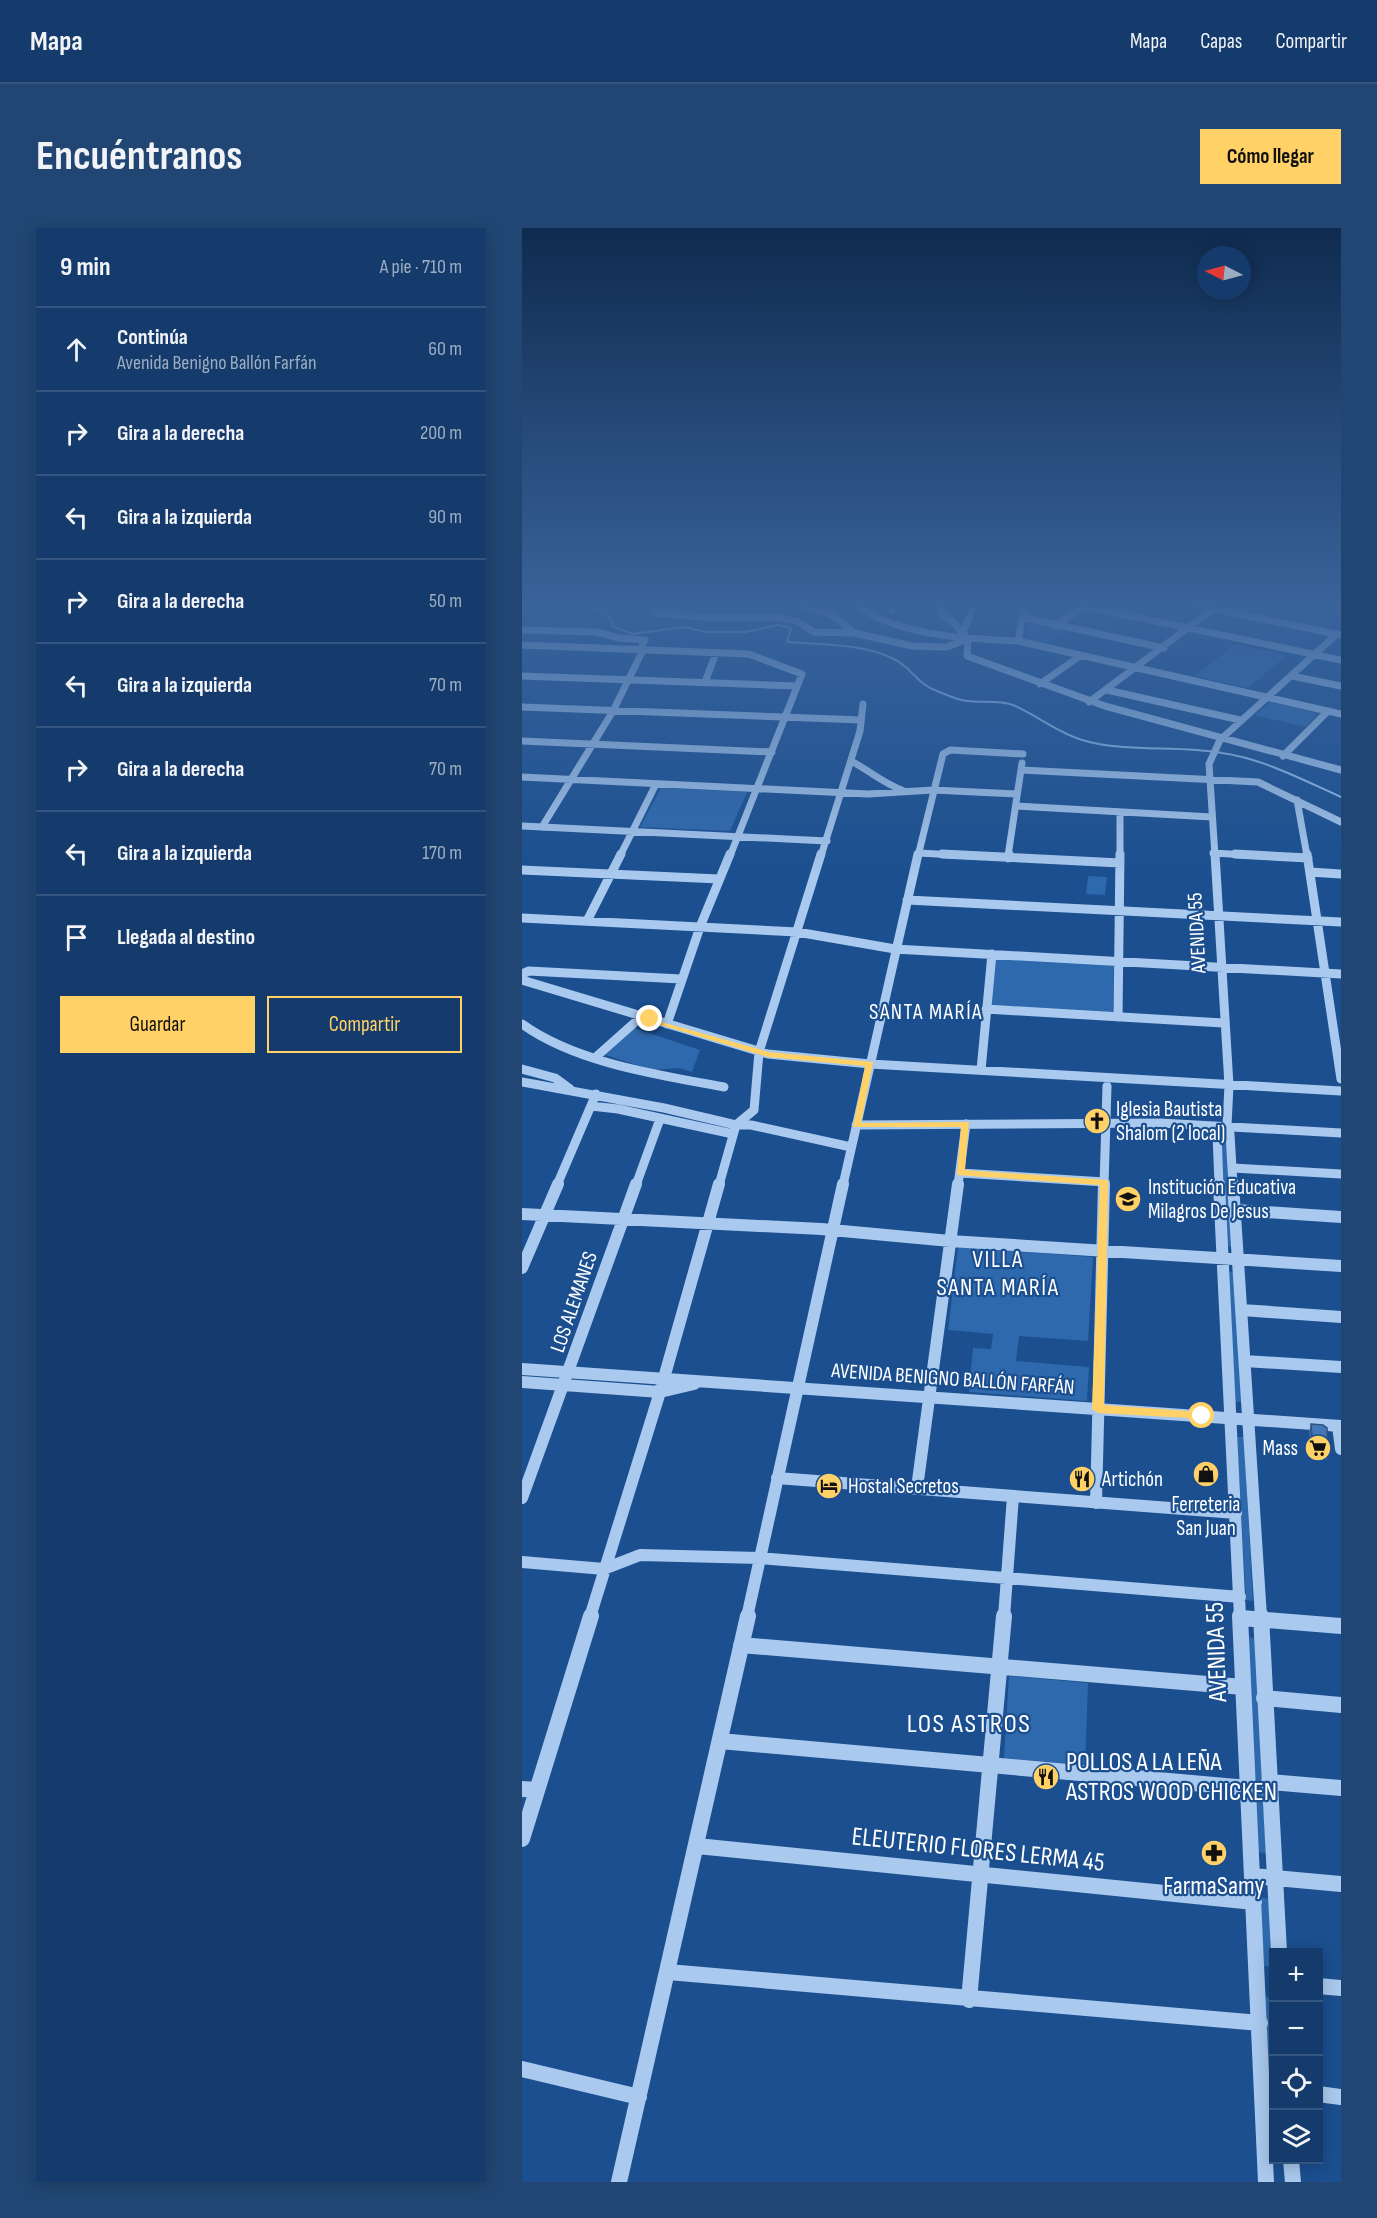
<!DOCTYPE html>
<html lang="es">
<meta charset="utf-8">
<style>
body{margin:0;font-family:"Sofia Sans Condensed",sans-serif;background:#214673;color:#f1f3f6}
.controls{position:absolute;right:18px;bottom:18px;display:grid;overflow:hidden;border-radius:0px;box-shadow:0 3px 15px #0003}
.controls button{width:54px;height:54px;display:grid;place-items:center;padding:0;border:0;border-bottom:2px solid #33557e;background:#143b6b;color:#f1f3f6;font:30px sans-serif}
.compass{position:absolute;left:675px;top:18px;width:54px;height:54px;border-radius:50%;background:#143b6b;box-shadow:0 3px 15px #0003;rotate:276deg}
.stop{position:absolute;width:18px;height:18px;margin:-14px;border:4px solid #ffd166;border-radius:50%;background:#fff}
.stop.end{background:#ffd166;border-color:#fff;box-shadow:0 2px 6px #0008}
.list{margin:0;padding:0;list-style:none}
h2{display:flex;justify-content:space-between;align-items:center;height:78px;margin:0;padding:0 24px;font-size:26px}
h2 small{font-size:20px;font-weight:400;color:#9dadc1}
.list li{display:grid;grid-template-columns:39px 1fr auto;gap:18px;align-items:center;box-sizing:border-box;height:84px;padding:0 24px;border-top:2px solid #33557e}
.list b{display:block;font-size:22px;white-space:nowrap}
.list p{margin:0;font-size:20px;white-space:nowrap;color:#9dadc1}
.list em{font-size:20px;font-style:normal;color:#9dadc1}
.actions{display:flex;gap:12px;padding:18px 24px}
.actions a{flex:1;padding:14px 0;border:2px solid #ffd166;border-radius:0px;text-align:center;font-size:21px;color:#ffd166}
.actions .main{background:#ffd166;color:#111}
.icon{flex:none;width:33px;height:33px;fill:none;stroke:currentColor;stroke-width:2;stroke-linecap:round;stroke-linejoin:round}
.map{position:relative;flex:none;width:819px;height:1954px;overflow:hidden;border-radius:0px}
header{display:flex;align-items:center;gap:36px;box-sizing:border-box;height:84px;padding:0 30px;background:#143b6b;border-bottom:2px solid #33557e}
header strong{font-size:28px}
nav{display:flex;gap:33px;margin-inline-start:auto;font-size:21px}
.intro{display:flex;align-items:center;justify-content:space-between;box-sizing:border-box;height:144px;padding:0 36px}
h1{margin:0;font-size:42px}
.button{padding:15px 27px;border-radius:0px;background:#ffd166;color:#111;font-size:21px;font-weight:700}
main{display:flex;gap:36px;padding:0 36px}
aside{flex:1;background:#143b6b;border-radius:0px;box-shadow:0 3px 15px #0003}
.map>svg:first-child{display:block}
.green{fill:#2e69ad}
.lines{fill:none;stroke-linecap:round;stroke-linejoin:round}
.stream{stroke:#9cc4f0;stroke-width:2}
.minor-far3{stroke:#a9c9ee;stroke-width:7}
.minor-far2{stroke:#a9c9ee;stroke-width:9}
.minor-far1{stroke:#a9c9ee;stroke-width:12}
.minor{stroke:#a9c9ee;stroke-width:16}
.wall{fill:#3a679d}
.building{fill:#4478b7;stroke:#305480;stroke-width:1.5}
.route{fill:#ffd166}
.labels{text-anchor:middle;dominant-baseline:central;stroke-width:4.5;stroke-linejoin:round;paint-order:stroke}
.street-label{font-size:21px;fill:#fff;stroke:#1b4f8f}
.poi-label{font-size:21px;fill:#fff;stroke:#1b4f8f;text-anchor:start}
.neighbourhood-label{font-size:22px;letter-spacing:1.5px;fill:#fff;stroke:#1b4f8f}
.quarter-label{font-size:24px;letter-spacing:1.5px;fill:#fff;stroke:#1b4f8f}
.near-street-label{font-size:26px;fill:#fff;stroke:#1b4f8f}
.near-poi-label{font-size:26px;fill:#fff;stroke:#1b4f8f;text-anchor:start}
.near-neighbourhood-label{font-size:27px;letter-spacing:1.5px;fill:#fff;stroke:#1b4f8f}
</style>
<header>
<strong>Mapa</strong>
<nav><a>Mapa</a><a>Capas</a><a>Compartir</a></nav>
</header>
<div class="intro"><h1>Encuéntranos</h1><a class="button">Cómo llegar</a></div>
<main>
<aside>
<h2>9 min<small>A pie · 710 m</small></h2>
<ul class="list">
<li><svg class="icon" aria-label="ahead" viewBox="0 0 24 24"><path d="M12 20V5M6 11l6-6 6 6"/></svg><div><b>Continúa</b><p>Avenida Benigno Ballón Farfán</p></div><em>60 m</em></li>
<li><svg class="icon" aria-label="right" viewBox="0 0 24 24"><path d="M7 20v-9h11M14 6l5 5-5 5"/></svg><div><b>Gira a la derecha</b></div><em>200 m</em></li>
<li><svg class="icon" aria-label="left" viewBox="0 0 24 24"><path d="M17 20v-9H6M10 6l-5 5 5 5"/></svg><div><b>Gira a la izquierda</b></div><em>90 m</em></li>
<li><svg class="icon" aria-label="right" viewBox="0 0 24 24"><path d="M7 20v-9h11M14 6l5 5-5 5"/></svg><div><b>Gira a la derecha</b></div><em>50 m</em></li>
<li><svg class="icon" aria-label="left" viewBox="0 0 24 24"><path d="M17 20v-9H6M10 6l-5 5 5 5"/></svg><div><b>Gira a la izquierda</b></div><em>70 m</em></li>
<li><svg class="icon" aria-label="right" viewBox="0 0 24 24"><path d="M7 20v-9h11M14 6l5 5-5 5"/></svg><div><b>Gira a la derecha</b></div><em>70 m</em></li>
<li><svg class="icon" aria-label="left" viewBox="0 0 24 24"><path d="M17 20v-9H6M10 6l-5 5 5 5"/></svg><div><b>Gira a la izquierda</b></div><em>170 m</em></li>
<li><svg class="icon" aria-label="arrive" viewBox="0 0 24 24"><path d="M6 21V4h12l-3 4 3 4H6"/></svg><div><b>Llegada al destino</b></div></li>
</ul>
<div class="actions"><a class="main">Guardar</a><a>Compartir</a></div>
</aside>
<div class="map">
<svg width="819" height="1954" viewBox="0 0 819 1954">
<rect width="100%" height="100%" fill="#1b4f8f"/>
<!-- green -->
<path class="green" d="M 507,393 L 545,402 L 523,417 L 503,413 Z
M 713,416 L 765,427 L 726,460 L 673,448 Z
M 748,474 L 797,485 L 784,499 L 733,487 Z
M 139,560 L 225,564 L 208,603 L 118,599 Z
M 566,648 L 585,649 L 583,667 L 564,666 Z
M 474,729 L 592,736 L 591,787 L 469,780 Z
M 112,800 L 178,822 L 170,844 L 157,840 L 131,842 L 83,827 Z
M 699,907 L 704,907 L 711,1019 L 705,1018 Z
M 436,1019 L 571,1029 L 566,1113 L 497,1108 L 494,1133 L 567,1139 L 565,1173 L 447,1164 L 451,1120 L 469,1121 L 471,1106 L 426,1102 Z
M 707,1044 L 713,1044 L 720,1174 L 713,1174 Z
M 715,1209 L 722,1209 L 731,1373 L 724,1372 Z
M 726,1409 L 733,1410 L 744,1625 L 736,1624 Z
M 487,1448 L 566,1455 L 563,1537 L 482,1530 Z
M 738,1669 L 747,1671 L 751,1739 L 742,1738 Z
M 743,1769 L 751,1770 L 751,1846 L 747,1846 Z"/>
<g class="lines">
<!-- stream -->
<path class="stream" d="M 42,375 L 84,382 L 92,399 L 111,406 L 162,399 L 184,404 L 224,404 L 256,397 L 269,400 L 265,414 C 299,417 341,415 372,431 C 389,439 395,456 415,463 C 425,467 435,472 445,473 C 460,475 477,472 491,477 C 515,487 534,504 560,512 C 604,525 654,517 700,525 C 742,531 781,552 819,569
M 0,378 L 11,375"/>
<!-- minor-far3 -->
<path class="minor-far3" d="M 271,375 L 311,387 L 332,405 L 390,418 L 424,419 L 446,411
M 331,375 C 341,380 349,387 359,391 C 401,409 451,411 496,413 L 819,486
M 414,375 L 420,379 L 419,386 L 432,395 L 446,411 L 445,428 L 583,478 L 819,542
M 547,375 L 819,432
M 663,375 L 819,407
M 780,375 L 789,377
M 370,383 L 377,375
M 133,385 L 194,390 L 251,389 L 275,393 L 292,404 L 332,405
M 500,389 L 642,420
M 534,397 L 564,377
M 0,402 L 75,404 L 97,410 L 123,412 L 118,422
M 441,404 L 453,375
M 496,413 L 503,375
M 0,417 L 227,426 L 280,446 L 208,628
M 0,448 L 274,458
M 770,448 L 819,458
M 183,454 L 194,425
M 518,456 L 558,428
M 585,462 L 718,492
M 567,474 L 699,375
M 0,479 L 339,492
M 0,513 L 250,524
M 761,528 L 806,483
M 329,533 C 348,543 362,556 382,563
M 499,542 L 736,554 L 819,594
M 0,549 L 346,566 L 411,562 L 495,566
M 775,572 L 785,628
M 494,578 L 690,589
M 598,584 L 598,628
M 0,598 L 305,613
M 20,599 L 91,483 L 121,422
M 397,625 L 451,628
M 691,625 L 742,628
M 98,628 L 134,556
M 299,628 L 338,503 L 341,476
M 396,628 L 421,526 L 428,522 L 501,526
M 486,628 L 500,535
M 693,628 L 687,536 L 698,512 L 815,406"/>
<!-- minor-far2 -->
<path class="minor-far2" d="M 420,626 L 598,635
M 693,626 L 707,857 L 705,898 L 708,906 L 711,957
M 713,626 L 786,630
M 785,626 L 819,851
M 486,630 L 487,626
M 0,642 L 197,651
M 788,644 L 819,646
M 385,672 L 819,694
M 0,690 L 275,704 L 373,721 L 819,746
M 65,693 L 99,626
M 0,746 L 7,743 L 159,751
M 0,752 L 246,826 L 348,836 L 819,863
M 464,781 L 701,795
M 596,789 L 598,626
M 0,796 C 54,835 137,847 202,859
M 145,796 L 178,699 L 208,626
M 75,828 L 119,789
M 0,841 L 33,850 L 48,861
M 459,842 L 470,726
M 0,854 L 142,880 L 214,897 L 229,897 L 329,919
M 69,878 L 96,881 L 211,906
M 334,897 L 638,895 L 819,905
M 711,940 L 819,946
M 438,945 L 583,954
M 35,957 L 74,866
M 114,957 L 138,891
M 197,957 L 214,897 L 232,882 L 237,824 L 299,626
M 321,957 L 396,626
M 436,957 L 444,896
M 582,957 L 585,858
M 697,957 L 695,905 L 698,900 L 705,898"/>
<!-- minor-far1 -->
<path class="minor-far1" d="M 697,956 L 718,1389
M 711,956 L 739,1389
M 714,982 L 819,989
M 0,986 L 299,1001 L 428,1013 L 819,1038
M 0,1040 L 36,956
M 720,1082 L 819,1089
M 723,1133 L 819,1139
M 0,1141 L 819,1198
M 0,1154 L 138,1164 L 172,1156
M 816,1198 L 819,1221
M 255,1250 L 714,1285
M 395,1260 L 436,956
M 0,1270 L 114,956
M 574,1275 L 582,956
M 0,1334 L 82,1341 L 118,1327 L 238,1330 L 718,1369
M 68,1389 L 138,1164 L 197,956
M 225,1389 L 321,956
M 482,1389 L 491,1268"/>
<!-- minor -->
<path class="minor" d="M 718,1388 L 744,1954
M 739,1388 L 757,1724
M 719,1390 L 819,1398
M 219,1417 L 721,1459
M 742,1470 L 819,1477
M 198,1513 L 726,1560
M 747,1554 L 819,1560
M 0,1561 L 15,1562
M 0,1611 L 69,1388
M 175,1618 L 732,1674
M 731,1648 L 819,1656
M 146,1744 L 738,1795
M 796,1758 L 819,1760
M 447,1772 L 482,1388
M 0,1841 L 117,1869
M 796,1866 L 819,1869
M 769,1932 L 771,1954
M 97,1954 L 226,1388"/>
</g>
<!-- wall -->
<path class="wall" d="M 789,1196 L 806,1224 L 805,1232 L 790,1231 L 787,1204 Z"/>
<!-- building -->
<path class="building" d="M 789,1196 L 801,1197 L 805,1200 L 806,1224 L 791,1223 Z"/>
<!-- sky -->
<linearGradient id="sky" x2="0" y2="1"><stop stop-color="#0f2b4f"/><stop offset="0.58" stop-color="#39639b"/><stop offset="1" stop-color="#39639b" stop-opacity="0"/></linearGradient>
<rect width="819" height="649" fill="url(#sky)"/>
<!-- route -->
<path class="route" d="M 125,790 L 247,824 L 351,834 L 339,895 L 447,894 L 443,942 L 586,952 L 582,1177 L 680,1184 L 686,1188 L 684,1191 L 576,1185 L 570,1181 L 578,957 L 435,947 L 439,899 L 331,899 L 343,838 L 246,829 L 125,793 Z"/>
<!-- icons -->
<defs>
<symbol id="church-disc" viewBox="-11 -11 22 22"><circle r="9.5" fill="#ffd166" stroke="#1b4f8f"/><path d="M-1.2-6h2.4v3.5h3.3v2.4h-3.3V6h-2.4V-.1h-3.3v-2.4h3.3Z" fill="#111"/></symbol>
<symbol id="school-disc" viewBox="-11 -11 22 22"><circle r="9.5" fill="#ffd166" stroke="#1b4f8f"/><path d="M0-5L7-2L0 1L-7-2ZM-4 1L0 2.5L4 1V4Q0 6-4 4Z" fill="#111"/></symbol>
<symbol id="supermarket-disc" viewBox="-11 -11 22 22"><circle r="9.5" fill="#ffd166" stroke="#1b4f8f"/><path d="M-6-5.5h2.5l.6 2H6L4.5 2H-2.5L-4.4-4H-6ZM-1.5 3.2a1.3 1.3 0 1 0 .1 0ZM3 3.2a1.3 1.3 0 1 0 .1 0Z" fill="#111"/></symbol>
<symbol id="shop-disc" viewBox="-11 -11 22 22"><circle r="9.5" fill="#ffd166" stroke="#1b4f8f"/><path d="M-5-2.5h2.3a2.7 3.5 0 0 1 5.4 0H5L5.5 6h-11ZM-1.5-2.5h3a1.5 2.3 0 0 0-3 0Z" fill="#111"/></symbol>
<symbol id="restaurant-disc" viewBox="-11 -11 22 22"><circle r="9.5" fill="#ffd166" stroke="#1b4f8f"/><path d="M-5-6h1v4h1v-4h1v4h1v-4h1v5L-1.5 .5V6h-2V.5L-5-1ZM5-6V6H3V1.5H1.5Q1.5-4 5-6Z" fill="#111"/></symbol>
<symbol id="hotel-disc" viewBox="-11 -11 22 22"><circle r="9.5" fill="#ffd166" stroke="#1b4f8f"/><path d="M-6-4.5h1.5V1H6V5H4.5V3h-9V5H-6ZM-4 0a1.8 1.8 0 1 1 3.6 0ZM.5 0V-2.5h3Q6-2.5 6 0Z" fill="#111"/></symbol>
<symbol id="pharmacy-disc" viewBox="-11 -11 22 22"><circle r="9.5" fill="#ffd166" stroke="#1b4f8f"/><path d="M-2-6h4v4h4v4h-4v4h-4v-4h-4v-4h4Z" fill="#111"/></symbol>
</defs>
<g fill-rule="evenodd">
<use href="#church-disc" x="560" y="878" width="30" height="30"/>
<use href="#school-disc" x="591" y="956" width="30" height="30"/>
<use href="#supermarket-disc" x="781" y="1205" width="30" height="30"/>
<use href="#shop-disc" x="669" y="1231" width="30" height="30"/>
<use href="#restaurant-disc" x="545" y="1236" width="30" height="30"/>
<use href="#hotel-disc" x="292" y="1243" width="30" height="30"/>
<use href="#restaurant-disc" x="509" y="1534" width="30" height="30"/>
<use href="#pharmacy-disc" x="677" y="1610" width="30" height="30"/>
</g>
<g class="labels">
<!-- street labels -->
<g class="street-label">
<text transform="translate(675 705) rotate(-93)">AVENIDA 55</text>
<text transform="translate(52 1074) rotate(-71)">LOS ALEMANES</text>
<text transform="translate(431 1151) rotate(4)">AVENIDA BENIGNO BALLÓN FARFÁN</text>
</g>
<!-- poi labels -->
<g class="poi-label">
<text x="594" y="881">Iglesia Bautista<tspan x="594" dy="24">Shalom (2 local)</tspan></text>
<text x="626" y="959">Institución Educativa<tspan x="626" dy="24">Milagros De Jesus</tspan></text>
<text x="776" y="1220" text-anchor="end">Mass</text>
<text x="580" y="1251">Artichón</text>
<text x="326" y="1258">Hostal Secretos</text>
<text x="684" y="1276" text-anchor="middle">Ferreteria<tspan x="684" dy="24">San Juan</tspan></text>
</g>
<!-- neighbourhood labels -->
<g class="neighbourhood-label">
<text x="404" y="784">SANTA MARÍA</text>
</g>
<!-- quarter labels -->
<g class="quarter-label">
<text x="476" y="1031">VILLA<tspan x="476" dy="28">SANTA MARÍA</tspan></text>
</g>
<!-- near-street labels -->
<g class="near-street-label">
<text transform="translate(695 1424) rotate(-92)">AVENIDA 55</text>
<text transform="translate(456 1622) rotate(6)">ELEUTERIO FLORES LERMA 45</text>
</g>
<!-- near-poi labels -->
<g class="near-poi-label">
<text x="544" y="1534">POLLOS A LA LEÑA<tspan x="544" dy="30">ASTROS WOOD CHICKEN</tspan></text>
<text x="692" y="1658" text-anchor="middle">FarmaSamy</text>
</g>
<!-- near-neighbourhood labels -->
<g class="near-neighbourhood-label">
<text x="447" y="1496">LOS ASTROS</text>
</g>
</g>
</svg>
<div class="controls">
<button>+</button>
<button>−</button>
<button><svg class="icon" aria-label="locate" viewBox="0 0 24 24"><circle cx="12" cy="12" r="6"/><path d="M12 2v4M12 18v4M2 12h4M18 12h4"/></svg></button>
<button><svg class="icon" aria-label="layers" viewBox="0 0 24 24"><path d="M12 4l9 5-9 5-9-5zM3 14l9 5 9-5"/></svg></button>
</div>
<svg class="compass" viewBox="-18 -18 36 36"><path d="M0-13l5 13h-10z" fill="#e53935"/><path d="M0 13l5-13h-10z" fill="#9dadc1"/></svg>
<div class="stop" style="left:680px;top:1188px"></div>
<div class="stop end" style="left:128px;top:791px"></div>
</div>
</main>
